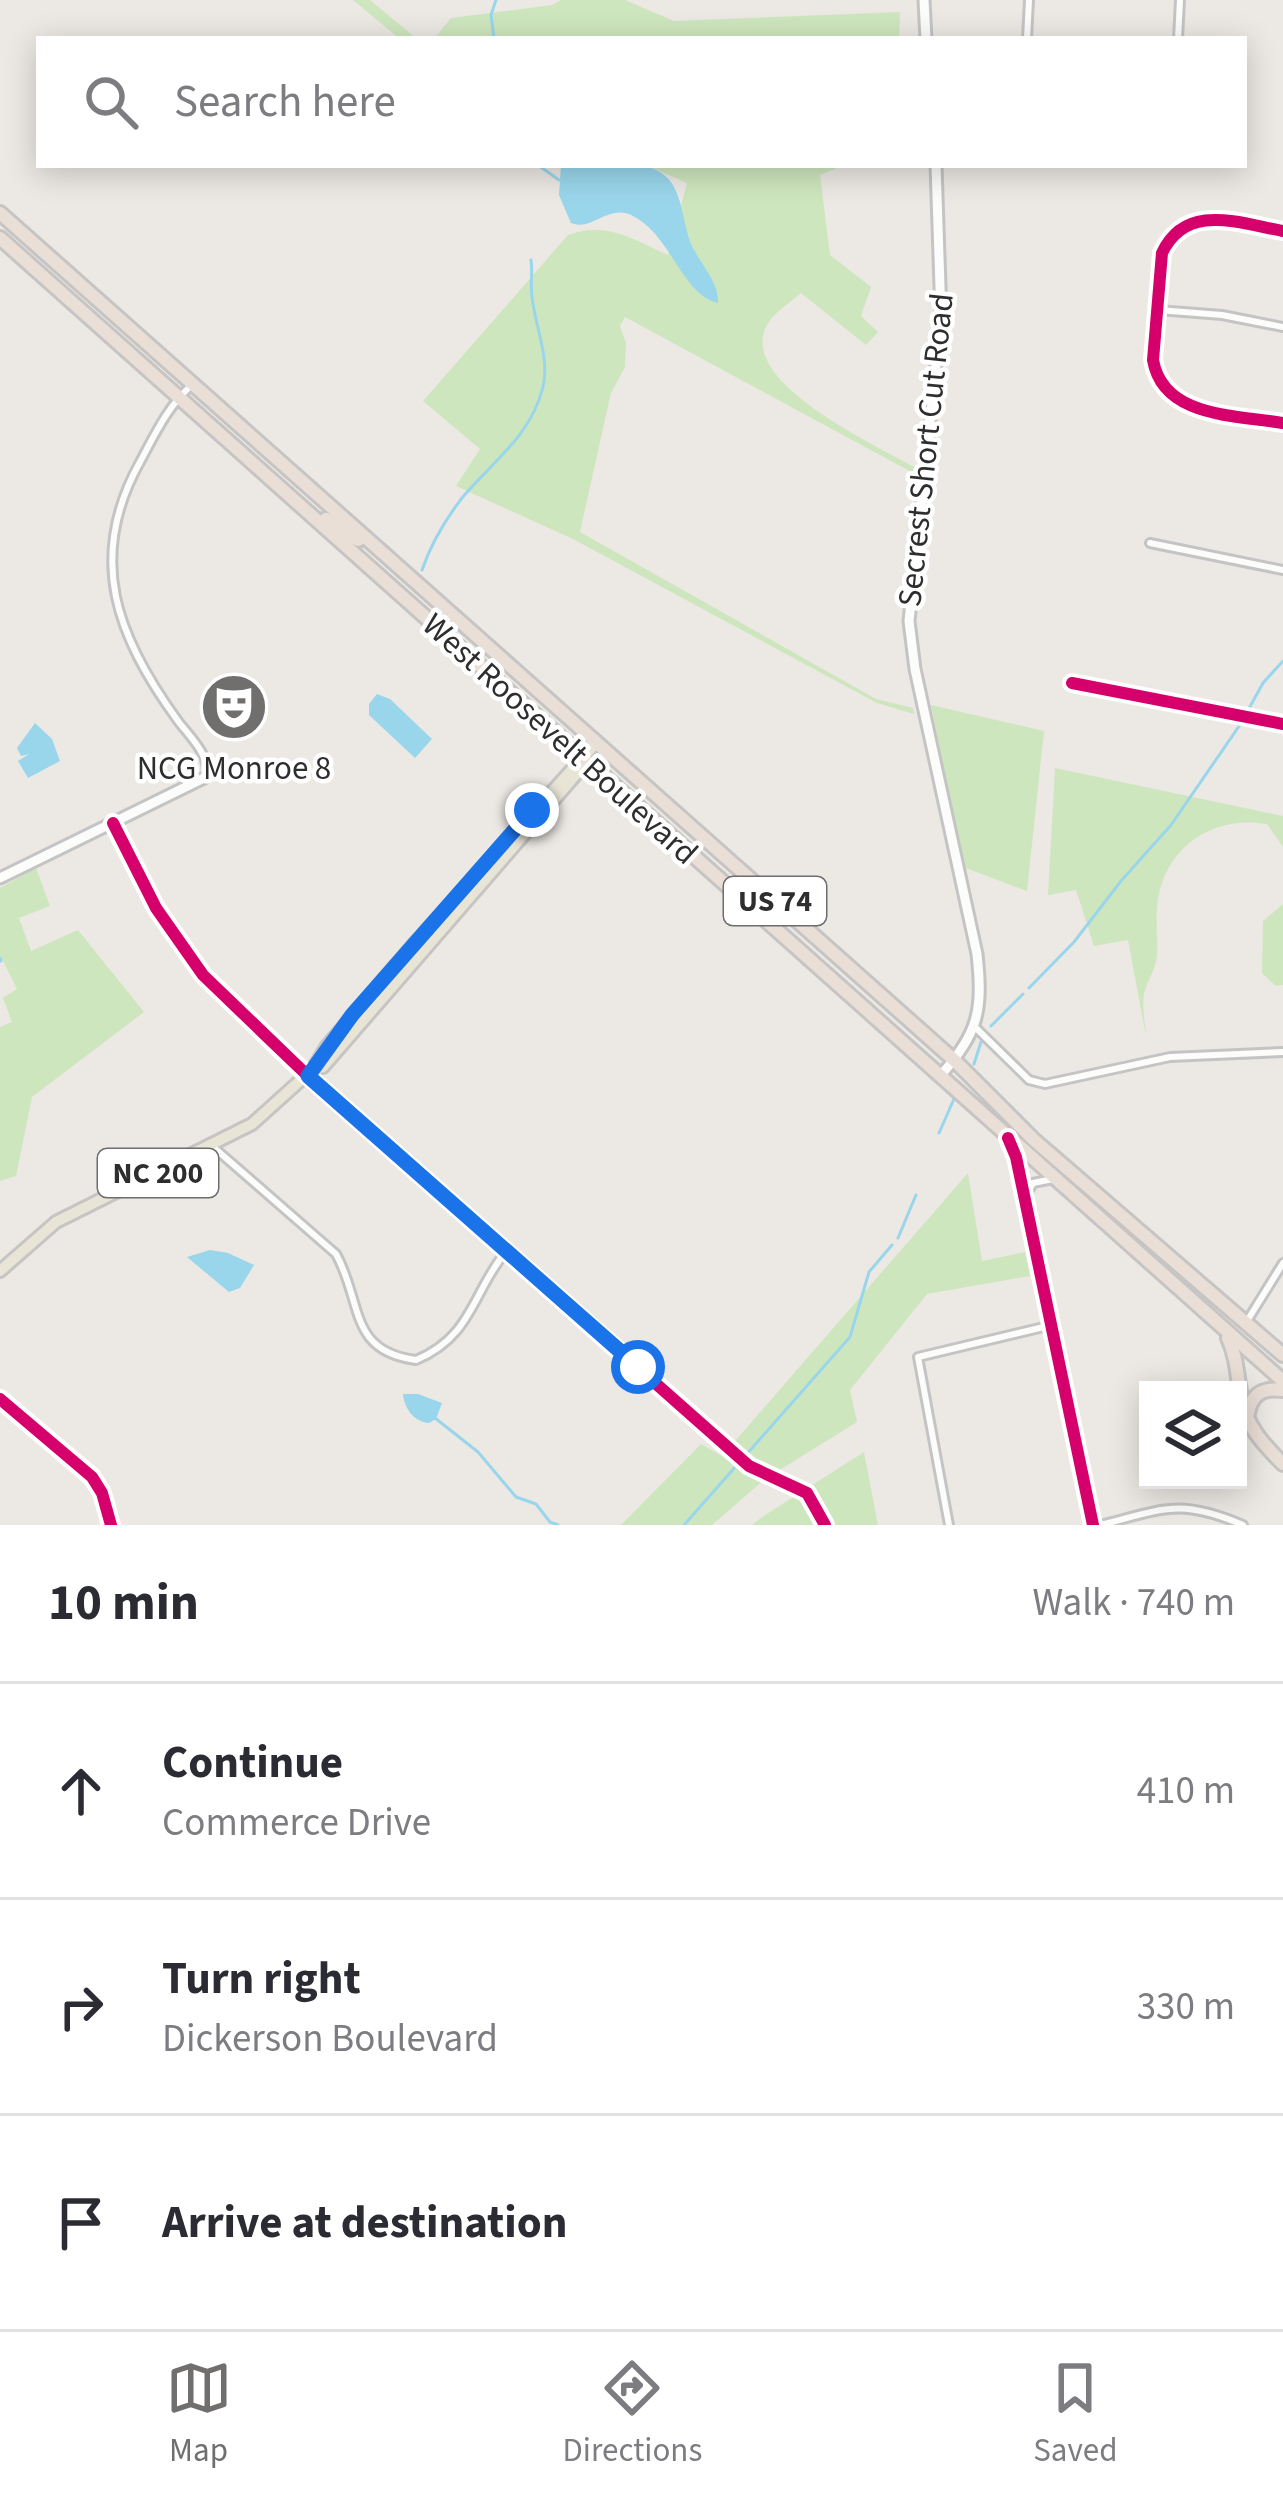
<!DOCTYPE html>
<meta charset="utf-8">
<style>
body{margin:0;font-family:"Source Sans 3",sans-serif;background:#f2f2f3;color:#2b2b33}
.controls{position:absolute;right:36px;bottom:36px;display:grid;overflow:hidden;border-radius:0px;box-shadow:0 6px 30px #0003}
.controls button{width:108px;height:108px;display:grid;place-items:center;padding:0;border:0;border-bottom:3px solid #e1e1e2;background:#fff;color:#2b2b33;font:60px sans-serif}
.stop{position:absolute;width:36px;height:36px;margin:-27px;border:9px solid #1a73e8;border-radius:50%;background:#fff}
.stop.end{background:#1a73e8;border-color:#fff;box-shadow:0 3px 12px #0008}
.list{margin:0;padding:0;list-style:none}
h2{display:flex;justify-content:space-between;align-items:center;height:156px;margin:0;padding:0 48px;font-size:51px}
h2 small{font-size:39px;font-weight:400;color:#7c7c81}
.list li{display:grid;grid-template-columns:78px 1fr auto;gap:36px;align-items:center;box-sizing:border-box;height:216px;padding:0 48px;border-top:3px solid #e1e1e2}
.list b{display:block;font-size:45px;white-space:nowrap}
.list p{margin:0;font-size:39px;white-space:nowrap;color:#7c7c81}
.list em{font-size:39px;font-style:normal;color:#7c7c81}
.icon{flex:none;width:66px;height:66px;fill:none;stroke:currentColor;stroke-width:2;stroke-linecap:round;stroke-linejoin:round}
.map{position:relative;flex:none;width:1283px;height:1525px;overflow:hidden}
.search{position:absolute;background:#fff;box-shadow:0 6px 30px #0003;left:36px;right:36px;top:36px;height:132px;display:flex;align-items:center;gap:30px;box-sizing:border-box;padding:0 42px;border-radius:0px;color:#7c7c81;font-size:45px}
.sheet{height:804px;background:#fff}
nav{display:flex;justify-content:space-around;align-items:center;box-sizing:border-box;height:168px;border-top:3px solid #e1e1e2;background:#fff;font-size:33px;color:#7c7c81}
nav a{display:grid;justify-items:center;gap:6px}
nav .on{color:#706f6e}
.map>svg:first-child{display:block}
.green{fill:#cee6be}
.water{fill:#99d6ec}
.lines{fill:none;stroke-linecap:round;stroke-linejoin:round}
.stream{stroke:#99d6ec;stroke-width:3}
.street-casing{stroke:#c5c4c5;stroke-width:12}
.secondary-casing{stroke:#c5c4c5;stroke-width:15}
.primary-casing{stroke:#c6c5c4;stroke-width:16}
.highway-casing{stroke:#c6c5c4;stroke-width:18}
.street{stroke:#fcfcfb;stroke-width:6}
.secondary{stroke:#fcfcfb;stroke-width:9}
.primary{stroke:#e8e4d6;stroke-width:10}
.highway{stroke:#eadfd6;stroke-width:12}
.cycleway-casing{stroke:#fff;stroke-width:20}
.cycleway{stroke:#d6006c;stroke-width:12}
.route{stroke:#1a73e8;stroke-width:15}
.labels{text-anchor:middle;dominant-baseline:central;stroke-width:9;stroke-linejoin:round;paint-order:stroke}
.shield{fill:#fff;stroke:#6d6d6d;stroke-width:3}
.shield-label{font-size:30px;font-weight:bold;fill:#2e2e2e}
.street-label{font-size:33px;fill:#2e2e2e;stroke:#fff}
.poi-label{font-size:33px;fill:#2e2e2e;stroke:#fff}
</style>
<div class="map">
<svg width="1283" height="1525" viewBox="0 0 1283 1525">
<rect width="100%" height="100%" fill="#ece8e4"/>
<!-- green -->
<path class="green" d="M 353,0 L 370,0 L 417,39 L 400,39 Z
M 561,0 L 625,0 L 674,21 L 900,12 L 899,39 L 434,39 L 451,18 L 552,5 Z
M 646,165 L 844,165 L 820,175 L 830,255 L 871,287 L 861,316 L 878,332 L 866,345 L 801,293 C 791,302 773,313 767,325 C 735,382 880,447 918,469 L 917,475 L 625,317 L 620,326 L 626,343 L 625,367 L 611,393 L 580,532 L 876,699 L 913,708 L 914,714 L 877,703 L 573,539 L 456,486 L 480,449 L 423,401 L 568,235 C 608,221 633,240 668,255 L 687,183 Z
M 931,705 L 1044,731 L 1027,891 L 963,867 Z
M 1055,768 L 1283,816 L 1283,847 L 1267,824 C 1214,815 1167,845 1158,899 C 1155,918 1158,936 1157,955 C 1156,968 1149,978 1145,990 C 1141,1003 1145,1022 1146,1036 L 1128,940 L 1094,946 L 1076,890 L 1048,895 Z
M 36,868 L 50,906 L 19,918 L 31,951 L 78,930 L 144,1012 L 32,1097 L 16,1176 L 0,1181 L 0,1027 L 12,1022 L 3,998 L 17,989 L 0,955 L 0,888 Z
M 1283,904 L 1283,985 L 1276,986 L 1262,973 L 1263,921 Z
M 968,1173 L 982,1261 L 1025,1252 L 1030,1276 L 927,1294 L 850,1390 L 857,1422 L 765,1479 L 712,1525 L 621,1525 L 701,1444 L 722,1456 Z
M 864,1452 L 878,1525 L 752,1525 L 762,1517 Z"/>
<!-- water -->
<path class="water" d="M 561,165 C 595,165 658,151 675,189 C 683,205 684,226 691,244 C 700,264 719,281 718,303 C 682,295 671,235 633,216 C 608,203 593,232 571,223 L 559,195 Z
M 377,694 L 390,699 L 432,739 L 415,758 L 369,715 L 369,704 Z
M 35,723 L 52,739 L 60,761 L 28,778 L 18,761 L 29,754 L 21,756 L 17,748 Z
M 210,1250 L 228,1253 L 254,1265 L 240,1288 L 229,1292 L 187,1257 Z
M 403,1394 L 418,1394 L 442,1403 L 436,1419 L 429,1423 C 414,1422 404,1408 403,1394 Z"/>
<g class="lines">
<!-- stream -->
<path class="stream" d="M 494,39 L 491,15 L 496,0
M 538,165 L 559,180
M 422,570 C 431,544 445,520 462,498 C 492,462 531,436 543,387 C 550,358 535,326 532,297 C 530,284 533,272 531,260
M 1247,712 L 1263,683 L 1283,661
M 0,958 L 1,961
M 1029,988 L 1074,942 L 1121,881 L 1171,825 L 1244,719
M 991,1026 L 1023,994
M 974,1064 L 981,1042
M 939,1133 L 954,1099
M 898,1238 L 916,1195
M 435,1418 L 478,1452 L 516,1497 L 536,1504 L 550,1522 L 558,1525
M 684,1525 L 850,1337 L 869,1272 L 892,1245"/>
<defs>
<path id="street" d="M 1027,39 L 1029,0
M 1178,39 L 1180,0
M 1283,231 C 1238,223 1186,202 1162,253 L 1153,360 C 1163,418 1236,415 1283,423
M 1158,310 L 1222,315 L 1283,327
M 192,385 C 169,404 154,436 140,462 C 86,559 117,637 178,721 C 190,737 211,756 206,776
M 1150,543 L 1283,570
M 1072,683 L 1283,724
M 113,823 L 156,908 L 203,975 L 308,1076 L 749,1466 L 807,1493 L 825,1525
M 975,1027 L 1029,1080 L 1045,1084 L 1170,1057 L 1283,1052
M 1009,1141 L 1026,1204
M 212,1146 L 336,1254 C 363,1303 348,1351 416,1360 C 473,1336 472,1292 507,1250
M 1027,1194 L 1033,1183 L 1053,1179
M 1247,1321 L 1283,1263
M 0,1399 L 92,1477 L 102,1493 L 111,1525
M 949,1525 L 918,1357 L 1052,1325
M 1100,1525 C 1164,1509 1179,1498 1243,1525"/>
<path id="secondary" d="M 924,0 L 926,39
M 936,165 L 941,317 L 909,621 L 915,669 L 977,954 C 983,1010 979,1033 940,1076
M 0,878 L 206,777
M 1026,1204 L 1093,1525"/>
<path id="primary" d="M 313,1069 L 327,1046 L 415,943 L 596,743
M 0,1271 L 56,1222 L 252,1124 L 313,1069 L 323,1067 L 579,771 L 582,759"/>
<path id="highway" d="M 0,213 L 954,1060 L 1034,1140 L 1283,1355
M 0,238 L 1283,1381
M 321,524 L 326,519 L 358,540
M 1228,1338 C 1237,1357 1237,1376 1241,1397 C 1246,1426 1263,1444 1283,1464
M 1247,1418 C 1250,1396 1260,1387 1283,1390"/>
</defs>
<!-- street casing -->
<use href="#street" class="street-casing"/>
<!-- secondary casing -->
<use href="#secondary" class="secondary-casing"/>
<!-- primary casing -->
<use href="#primary" class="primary-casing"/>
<!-- highway casing -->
<use href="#highway" class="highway-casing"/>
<!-- street -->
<use href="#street" class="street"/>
<!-- secondary -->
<use href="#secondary" class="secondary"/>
<!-- primary -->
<use href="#primary" class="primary"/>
<!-- highway -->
<use href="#highway" class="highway"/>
<defs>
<path id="cycleway" d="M 1283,231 C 1238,223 1186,202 1162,253 L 1153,360 C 1163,418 1236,415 1283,423
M 1072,683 L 1283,724
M 113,823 L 156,908 L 203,975 L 308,1076 L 749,1466 L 807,1493 L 825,1525
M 1008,1138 L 1016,1157 L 1093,1525
M 0,1399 L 92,1477 L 102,1493 L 111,1525"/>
</defs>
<!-- cycleway casing -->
<use href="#cycleway" class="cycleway-casing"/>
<!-- cycleway -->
<use href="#cycleway" class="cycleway"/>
</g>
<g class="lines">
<!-- route -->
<path class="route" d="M 532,810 L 352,1015 L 308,1076 L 638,1367"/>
</g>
<!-- icons -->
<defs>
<symbol id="theatre-disc" viewBox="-11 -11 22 22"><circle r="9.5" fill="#706f6e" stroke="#fff"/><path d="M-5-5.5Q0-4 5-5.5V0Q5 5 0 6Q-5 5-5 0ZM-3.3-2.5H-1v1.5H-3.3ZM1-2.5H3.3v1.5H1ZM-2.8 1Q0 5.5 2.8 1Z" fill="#fff"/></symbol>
</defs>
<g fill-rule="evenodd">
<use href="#theatre-disc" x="196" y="669" width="76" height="76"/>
</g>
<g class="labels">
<!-- shield labels -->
<g class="shield">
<rect x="724" y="877" width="102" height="48" rx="9"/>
<rect x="98" y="1149" width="120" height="48" rx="9"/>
</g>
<g class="shield-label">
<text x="775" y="901">US 74</text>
<text x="158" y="1173">NC 200</text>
</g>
<!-- street labels -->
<g class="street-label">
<text transform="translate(926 450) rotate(-84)">Secrest Short Cut Road</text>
<text transform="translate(560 739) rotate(42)">West Roosevelt Boulevard</text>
</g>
<!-- poi labels -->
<g class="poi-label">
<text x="234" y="768">NCG Monroe 8</text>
</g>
</g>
</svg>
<div class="controls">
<button><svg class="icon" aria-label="layers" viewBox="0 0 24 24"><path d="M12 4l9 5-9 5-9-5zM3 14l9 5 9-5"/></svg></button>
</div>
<div class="stop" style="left:638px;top:1367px"></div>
<div class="stop end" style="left:532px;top:810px"></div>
<div class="search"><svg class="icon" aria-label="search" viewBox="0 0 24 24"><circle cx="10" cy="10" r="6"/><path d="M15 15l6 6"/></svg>Search here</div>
</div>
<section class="sheet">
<h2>10 min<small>Walk · 740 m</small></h2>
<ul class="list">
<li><svg class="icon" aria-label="ahead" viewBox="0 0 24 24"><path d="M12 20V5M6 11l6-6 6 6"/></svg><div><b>Continue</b><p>Commerce Drive</p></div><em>410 m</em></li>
<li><svg class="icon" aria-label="right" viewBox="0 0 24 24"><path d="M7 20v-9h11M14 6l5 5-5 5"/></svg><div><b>Turn right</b><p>Dickerson Boulevard</p></div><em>330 m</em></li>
<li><svg class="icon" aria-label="arrive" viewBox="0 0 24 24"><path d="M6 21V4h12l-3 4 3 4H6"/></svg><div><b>Arrive at destination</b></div></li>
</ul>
</section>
<nav>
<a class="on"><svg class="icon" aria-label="map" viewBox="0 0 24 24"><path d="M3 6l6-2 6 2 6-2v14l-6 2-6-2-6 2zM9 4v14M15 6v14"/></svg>Map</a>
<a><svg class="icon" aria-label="directions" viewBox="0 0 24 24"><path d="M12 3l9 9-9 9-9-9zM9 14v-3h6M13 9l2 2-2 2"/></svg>Directions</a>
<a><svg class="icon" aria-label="saved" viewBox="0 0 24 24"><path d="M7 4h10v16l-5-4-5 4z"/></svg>Saved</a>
</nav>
